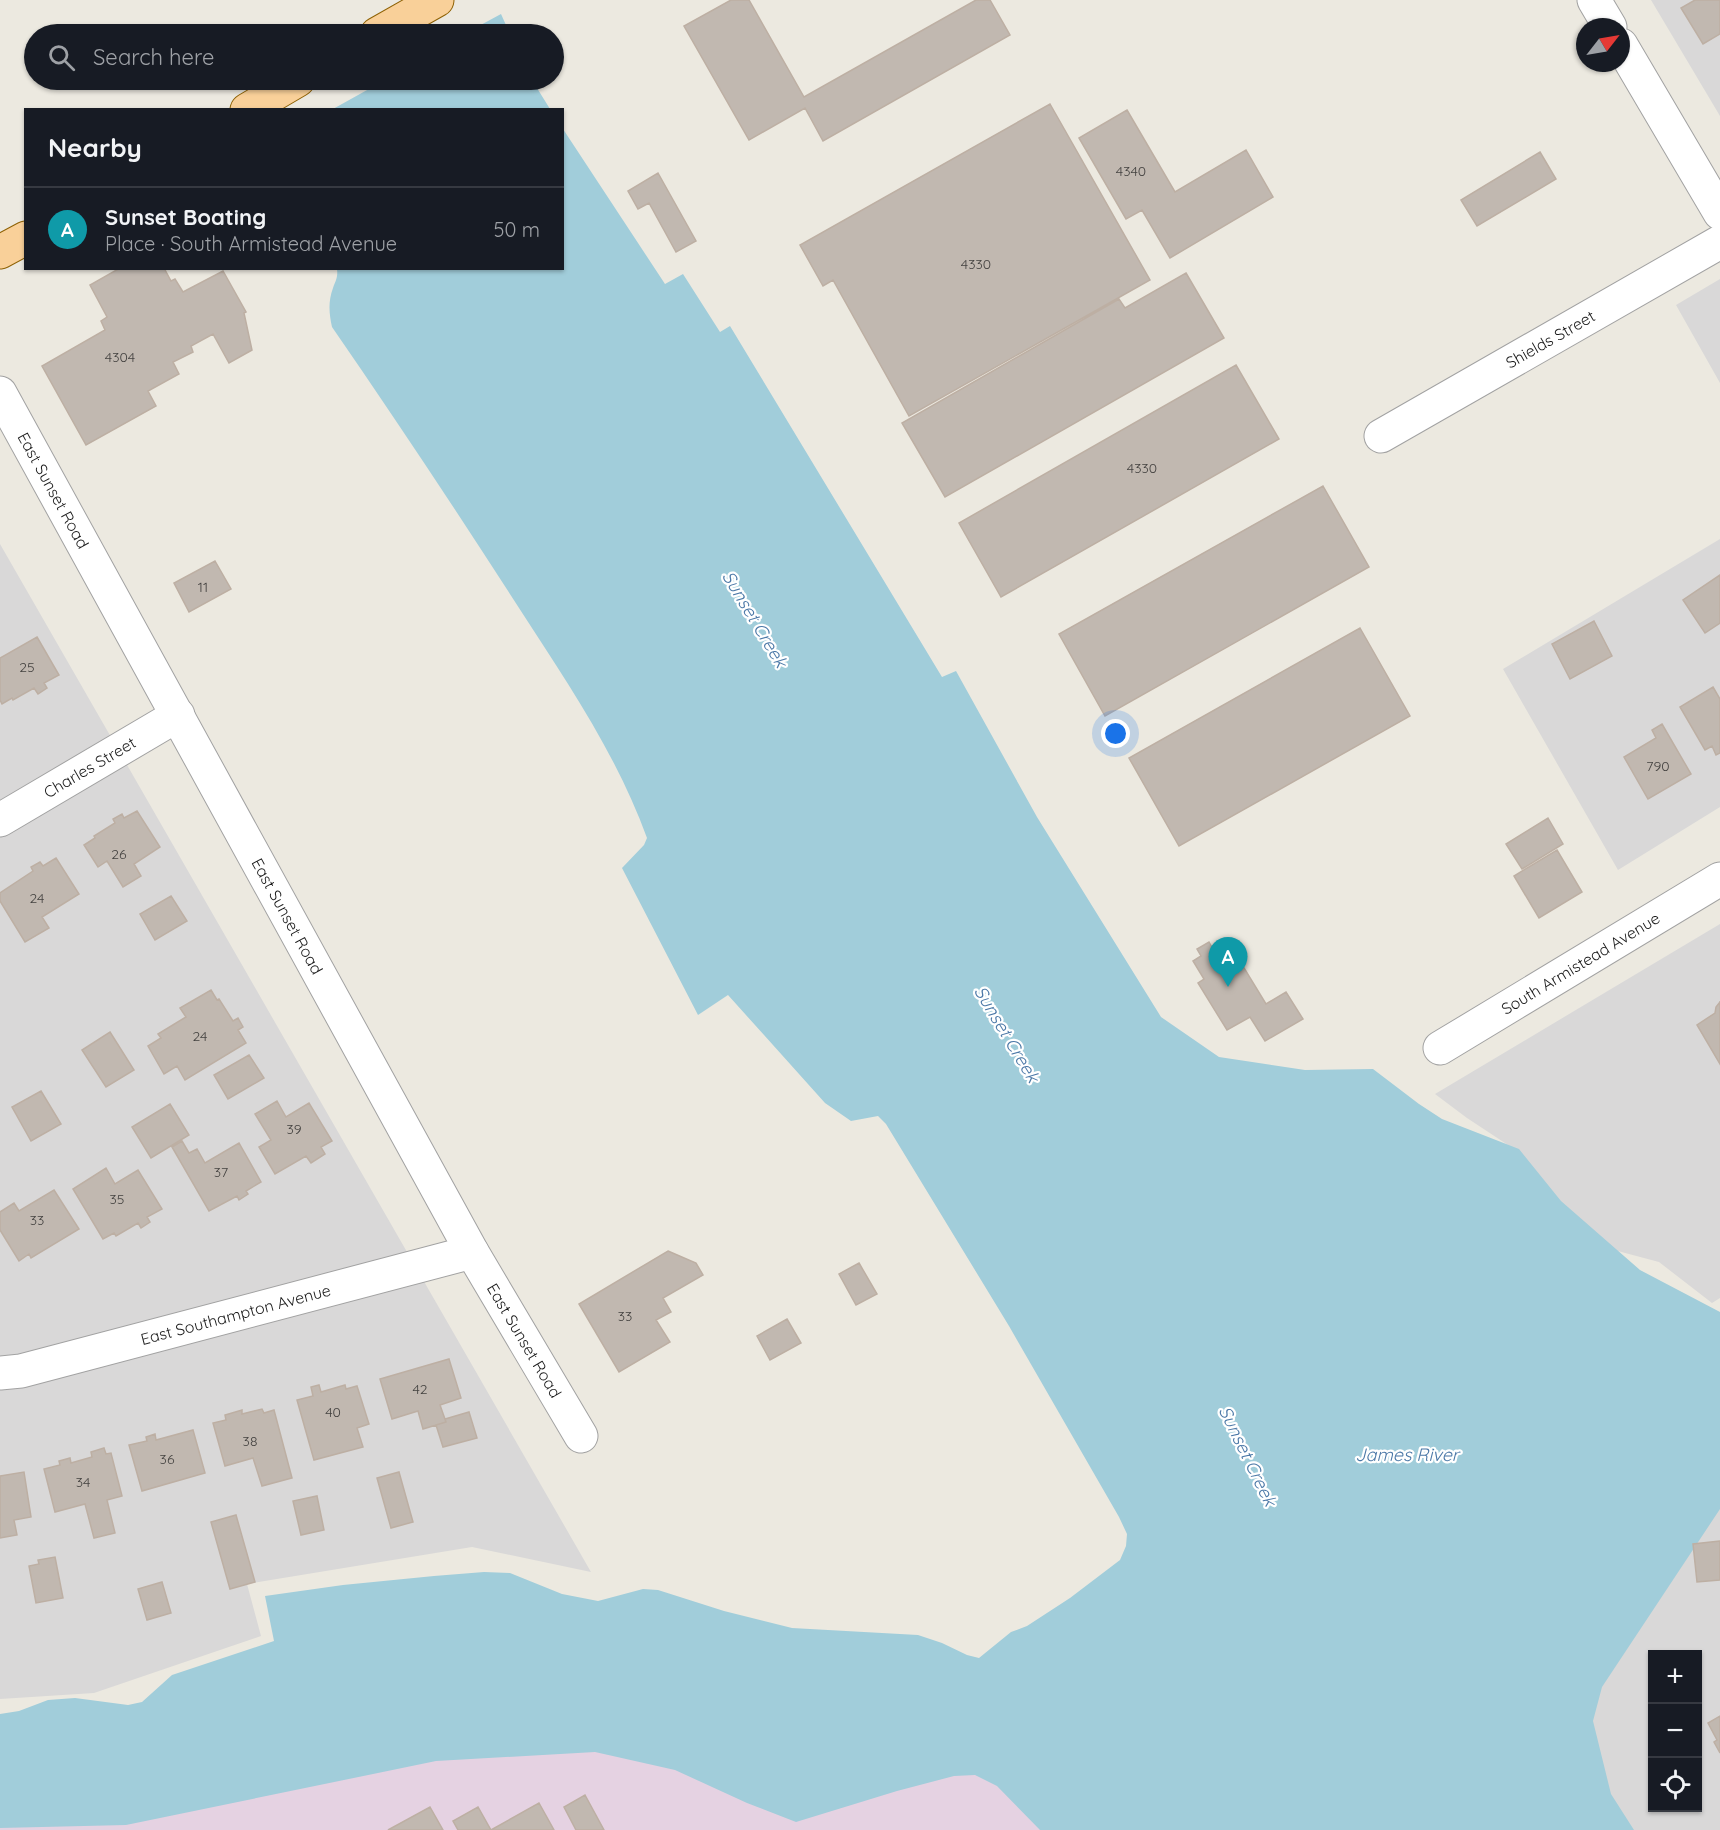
<!DOCTYPE html>
<meta charset="utf-8">
<style>
body{margin:0;font-family:Quicksand,sans-serif;background:#20242c;color:#f1f3f6}
.controls{position:absolute;right:18px;bottom:18px;display:grid;overflow:hidden;border-radius:0px;box-shadow:0 2px 4px #0004}
.controls button{width:54px;height:54px;display:grid;place-items:center;padding:0;border:0;border-bottom:2px solid #363941;background:#171b24;color:#f1f3f6;font:30px sans-serif}
.compass{position:absolute;left:1576px;top:18px;width:54px;height:54px;border-radius:50%;background:#171b24;box-shadow:0 2px 4px #0004;rotate:59deg}
.you{position:absolute;left:1116px;top:734px;width:21px;height:21px;margin:-15px;border:4px solid #fff;border-radius:50%;background:#1a73e8;box-shadow:0 0 0 9px #1a73e833}
.badge{display:grid;place-items:center;width:39px;height:39px;border-radius:50%;background:#db888a;color:#fff;font-size:20px;font-weight:700}
.pin{position:absolute;translate:-50% -50px;filter:drop-shadow(0 2px 3px #0008)}
.pin::after{content:'';position:absolute;top:32px;width:21px;height:18px;background:inherit;clip-path:polygon(0 0,100% 0,50% 100%)}
.list{margin:0;padding:0;list-style:none}
h2{display:flex;justify-content:space-between;align-items:center;height:78px;margin:0;padding:0 24px;font-size:26px}
h2 small{font-size:20px;font-weight:400;color:#9ea1a6}
.list li{display:grid;grid-template-columns:39px 1fr auto;gap:18px;align-items:center;box-sizing:border-box;height:84px;padding:0 24px;border-top:2px solid #363941}
.list b{display:block;font-size:22px;white-space:nowrap}
.list p{margin:0;font-size:20px;white-space:nowrap;color:#9ea1a6}
.list em{font-size:20px;font-style:normal;color:#9ea1a6}
.icon{flex:none;width:33px;height:33px;fill:none;stroke:currentColor;stroke-width:2;stroke-linecap:round;stroke-linejoin:round}
.map{position:relative;flex:none;width:1720px;height:1830px;overflow:hidden}
.search{position:absolute;background:#171b24;box-shadow:0 2px 4px #0004;left:24px;top:24px;width:540px;height:66px;display:flex;align-items:center;gap:15px;box-sizing:border-box;padding:0 21px;border-radius:33px;color:#9ea1a6;font-size:22px}
.panel{position:absolute;background:#171b24;box-shadow:0 2px 4px #0004;left:24px;top:108px;width:540px;height:162px;border-radius:0px}
.map>svg:first-child{display:block}
.residential{fill:#d9d8d8;fill-rule:evenodd}
.industrial{fill:#e5d2e2}
.water{fill:#a1cdda}
.building{fill:#c1b8b0;stroke:#bdafa3;stroke-width:1.5}
.lines{fill:none;stroke-linecap:round;stroke-linejoin:round}
.minor-casing{stroke:#a2a2a2;stroke-width:35}
.primary-casing{stroke:#8e6104;stroke-width:35}
.minor{stroke:#fff;stroke-width:33}
.primary{stroke:#f9d099;stroke-width:33}
.labels{text-anchor:middle;dominant-baseline:central;stroke-width:4.5;stroke-linejoin:round;paint-order:stroke}
.number-label{font-size:14px;fill:#444240}
.street-label{font-size:16px;fill:#1b1b1b;stroke:#fff}
.water-label{font-size:18px;font-style:italic;fill:#4b78a7;stroke:#fff}
</style>
<div class="map">
<svg width="1720" height="1830" viewBox="0 0 1720 1830">
<rect width="100%" height="100%" fill="#ece9e0"/>
<!-- residential -->
<path class="residential" d="M 1651,0 L 1720,0 L 1720,116 Z
M 1720,279 L 1720,383 L 1676,305 Z
M 1720,539 L 1720,807 L 1618,870 L 1503,669 Z
M 0,544 L 591,1572 L 472,1547 L 247,1584 L 261,1636 L 94,1693 L 0,1699 Z
M 1720,924 L 1720,1298 L 1712,1303 L 1659,1262 L 1614,1250 L 1547,1225 L 1511,1147 L 1467,1118 L 1435,1094 Z
M 1720,1423 L 1720,1830 L 1598,1830 L 1590,1702 ZM 1652,1654 L 1698,1654 L 1698,1808 L 1652,1808 Z"/>
<!-- industrial -->
<path class="industrial" d="M 946,1721 L 1076,1830 L 0,1830 L 0,1762 Z"/>
<!-- water -->
<path class="water" d="M 501,14 L 510,34 L 464,34 Z
M 385,80 L 532,80 L 550,109 L 333,109 Z
M 563,129 L 665,284 L 683,274 L 720,332 L 730,326 L 942,677 L 956,671 L 1037,817 L 1161,1017 L 1219,1057 L 1305,1070 L 1373,1069 L 1419,1104 L 1442,1119 L 1519,1149 L 1561,1201 L 1640,1270 L 1720,1312 L 1720,1509 L 1602,1687 L 1593,1721 L 1611,1794 L 1634,1830 L 1040,1830 L 997,1786 L 975,1775 L 954,1776 L 897,1791 L 796,1822 L 747,1803 L 675,1770 L 595,1752 L 436,1761 L 126,1825 L 0,1828 L 0,1714 L 19,1711 L 48,1700 L 75,1698 L 128,1705 L 142,1702 L 172,1675 L 274,1641 L 265,1596 L 343,1585 L 434,1576 L 484,1572 L 510,1573 L 562,1594 L 598,1601 L 643,1589 L 658,1590 L 724,1611 L 792,1628 L 918,1635 L 942,1643 L 967,1655 L 979,1658 L 1011,1632 L 1027,1626 L 1070,1598 L 1120,1560 L 1126,1546 L 1127,1534 L 1119,1517 L 1009,1326 L 886,1124 L 878,1116 L 851,1121 L 825,1103 L 728,995 L 698,1015 L 622,868 L 644,845 L 647,838 C 617,755 567,682 519,608 C 458,513 396,420 332,327 C 329,313 328,302 333,288 C 336,280 338,277 337,269 L 562,268 Z"/>
<!-- building -->
<path class="building" d="M 731,0 L 749,0 L 804,97 L 976,0 L 990,0 L 1010,35 L 823,141 L 805,108 L 749,140 L 684,26 Z
M 1695,0 L 1720,0 L 1720,34 L 1703,44 L 1681,8 Z
M 1050,104 L 1150,280 L 909,416 L 833,280 L 823,286 L 800,245 Z
M 1127,110 L 1175,192 L 1246,150 L 1273,197 L 1170,258 L 1142,210 L 1126,219 L 1079,138 Z
M 1540,152 L 1556,179 L 1477,226 L 1461,200 Z
M 658,173 L 696,241 L 676,252 L 649,203 L 638,209 L 628,191 Z
M 120,268 L 164,268 L 171,281 L 175,279 L 183,292 L 223,271 L 246,312 L 244,313 L 252,350 L 229,363 L 213,334 L 191,346 L 193,352 L 173,362 L 179,374 L 148,391 L 156,406 L 86,445 L 42,366 L 105,330 L 101,321 L 107,317 L 90,285 Z
M 1186,273 L 1224,338 L 945,497 L 902,423 L 1119,299 L 1125,308 Z
M 1236,365 L 1279,439 L 1001,597 L 959,523 Z
M 1323,486 L 1369,567 L 1105,716 L 1059,634 Z
M 215,561 L 231,589 L 189,612 L 174,583 Z
M 1720,575 L 1720,623 L 1705,633 L 1683,600 Z
M 1594,621 L 1612,656 L 1570,679 L 1552,644 Z
M 1360,628 L 1410,716 L 1179,846 L 1129,758 Z
M 37,637 L 59,675 L 44,683 L 47,688 L 38,694 L 34,688 L 13,700 L 12,698 L 2,704 L 0,700 L 0,658 Z
M 1713,687 L 1720,699 L 1720,753 L 1716,755 L 1712,746 L 1705,750 L 1680,707 Z
M 1662,724 L 1691,774 L 1648,799 L 1624,757 L 1656,738 L 1652,730 Z
M 137,811 L 160,847 L 134,864 L 141,876 L 123,887 L 107,861 L 98,867 L 84,845 L 95,838 L 94,836 L 115,823 L 113,819 L 122,814 L 124,818 Z
M 1548,818 L 1563,844 L 1522,869 L 1506,844 Z
M 1557,850 L 1582,892 L 1539,918 L 1514,876 Z
M 56,858 L 79,894 L 42,917 L 49,928 L 25,942 L 0,901 L 0,893 L 33,871 L 31,867 L 40,862 L 43,866 Z
M 171,896 L 187,921 L 155,940 L 140,914 Z
M 1209,942 L 1213,949 L 1222,943 L 1233,961 L 1238,958 L 1266,1004 L 1286,992 L 1303,1019 L 1265,1041 L 1250,1017 L 1227,1030 L 1198,983 L 1204,979 L 1193,961 L 1201,956 L 1197,949 Z
M 211,990 L 217,1000 L 219,999 L 233,1021 L 238,1018 L 243,1027 L 238,1030 L 246,1043 L 185,1080 L 177,1066 L 164,1074 L 148,1046 L 161,1038 L 158,1034 L 186,1017 L 180,1008 Z
M 1720,1002 L 1720,1001 L 1720,1064 L 1697,1025 L 1715,1013 L 1716,1007 Z
M 110,1032 L 134,1070 L 106,1087 L 82,1050 Z
M 249,1055 L 264,1078 L 228,1099 L 214,1075 Z
M 41,1091 L 61,1124 L 31,1141 L 12,1107 Z
M 277,1101 L 286,1117 L 309,1103 L 332,1141 L 321,1147 L 325,1154 L 311,1163 L 306,1156 L 275,1174 L 259,1147 L 271,1140 L 255,1114 Z
M 170,1104 L 189,1135 L 151,1158 L 132,1127 Z
M 182,1141 L 189,1153 L 197,1149 L 205,1163 L 239,1143 L 261,1182 L 246,1191 L 248,1194 L 239,1200 L 237,1196 L 209,1211 L 172,1147 Z
M 106,1168 L 115,1184 L 138,1170 L 162,1209 L 147,1217 L 150,1222 L 141,1228 L 138,1223 L 116,1236 L 114,1233 L 103,1239 L 73,1189 Z
M 54,1190 L 79,1229 L 31,1258 L 29,1254 L 19,1261 L 0,1230 L 0,1212 L 14,1203 L 19,1211 Z
M 668,1251 L 696,1263 L 703,1275 L 663,1298 L 671,1312 L 656,1320 L 670,1342 L 619,1372 L 579,1304 Z
M 859,1263 L 877,1294 L 856,1305 L 839,1274 Z
M 787,1319 L 801,1343 L 770,1360 L 757,1336 Z
M 449,1359 L 461,1398 L 440,1405 L 446,1422 L 423,1429 L 418,1411 L 392,1419 L 380,1379 Z
M 319,1385 L 321,1392 L 345,1385 L 346,1389 L 357,1386 L 369,1424 L 357,1428 L 363,1447 L 314,1460 L 297,1400 L 313,1396 L 311,1387 Z
M 262,1409 L 264,1413 L 274,1410 L 292,1478 L 262,1486 L 253,1458 L 225,1466 L 213,1423 L 226,1420 L 225,1415 L 242,1410 L 242,1414 Z
M 469,1412 L 477,1438 L 443,1447 L 436,1425 L 446,1422 L 445,1419 Z
M 193,1430 L 205,1473 L 142,1491 L 129,1445 L 147,1441 L 146,1437 L 155,1434 L 156,1440 Z
M 104,1448 L 106,1454 L 111,1453 L 122,1496 L 107,1500 L 115,1533 L 94,1538 L 85,1504 L 55,1512 L 44,1469 L 60,1465 L 59,1461 L 70,1458 L 71,1463 L 92,1457 L 91,1452 Z
M 24,1472 L 31,1517 L 14,1520 L 17,1535 L 0,1538 L 0,1476 Z
M 399,1472 L 413,1522 L 391,1528 L 377,1478 Z
M 317,1496 L 324,1530 L 301,1535 L 293,1501 Z
M 236,1515 L 255,1582 L 230,1589 L 211,1522 Z
M 1720,1541 L 1720,1580 L 1697,1582 L 1693,1544 Z
M 55,1557 L 63,1598 L 36,1603 L 29,1566 L 39,1564 L 38,1560 Z
M 162,1582 L 171,1613 L 147,1620 L 138,1589 Z
M 1720,1716 L 1720,1753 L 1714,1742 L 1717,1740 L 1708,1723 Z
M 585,1795 L 604,1830 L 576,1830 L 564,1807 Z
M 539,1803 L 554,1830 L 458,1830 L 453,1821 L 478,1807 L 491,1830 Z
M 430,1807 L 443,1830 L 388,1830 Z"/>
<g class="lines">
<defs>
<g id="minor">
<path d="M 1594,0 L 1610,27"/>
<path d="M 1621,45 L 1720,213"/>
<path id="s1" d="M 0,393 L 472,1252 L 581,1436"/>
<path id="s2" d="M 1381,436 L 1720,242"/>
<path id="s3" d="M 0,820 L 178,715"/>
<path id="s4" d="M 1440,1048 L 1720,879"/>
<path id="s5" d="M 0,1373 L 21,1371 L 472,1252"/>
</g>
<path id="primary" d="M 377,34 L 437,0
M 247,110 L 298,80
M 0,252 L 26,238"/>
</defs>
<!-- minor casing -->
<use href="#minor" class="minor-casing"/>
<!-- primary casing -->
<use href="#primary" class="primary-casing"/>
<!-- minor -->
<use href="#minor" class="minor"/>
<!-- primary -->
<use href="#primary" class="primary"/>
</g>
<g class="labels">
<!-- number labels -->
<g class="number-label">
<text x="1131" y="171">4340</text>
<text x="976" y="264">4330</text>
<text x="120" y="357">4304</text>
<text x="1142" y="468">4330</text>
<text x="203" y="587">11</text>
<text x="27" y="667">25</text>
<text x="1658" y="766">790</text>
<text x="119" y="854">26</text>
<text x="37" y="898">24</text>
<text x="200" y="1036">24</text>
<text x="294" y="1129">39</text>
<text x="221" y="1172">37</text>
<text x="117" y="1199">35</text>
<text x="37" y="1220">33</text>
<text x="625" y="1316">33</text>
<text x="420" y="1389">42</text>
<text x="333" y="1412">40</text>
<text x="250" y="1441">38</text>
<text x="167" y="1459">36</text>
<text x="83" y="1482">34</text>
</g>
<!-- street labels -->
<g class="street-label">
<text stroke="none"><textPath href="#s2" startOffset="195">Shields Street</textPath></text>
<text stroke="none"><textPath href="#s1" startOffset="111">East Sunset Road</textPath></text>
<text stroke="none"><textPath href="#s3" startOffset="104">Charles Street</textPath></text>
<text stroke="none"><textPath href="#s1" startOffset="597">East Sunset Road</textPath></text>
<text stroke="none"><textPath href="#s4" startOffset="164">South Armistead Avenue</textPath></text>
<text stroke="none"><textPath href="#s5" startOffset="243">East Southampton Avenue</textPath></text>
<text stroke="none"><textPath href="#s1" startOffset="1083">East Sunset Road</textPath></text>
</g>
<!-- water labels -->
<g class="water-label">
<text transform="translate(755 619) rotate(59)">Sunset Creek</text>
<text transform="translate(1007 1034) rotate(59)">Sunset Creek</text>
<text x="1407" y="1454">James River</text>
<text transform="translate(1248 1456) rotate(64)">Sunset Creek</text>
</g>
</g>
</svg>
<div class="controls">
<button>+</button>
<button>−</button>
<button><svg class="icon" aria-label="locate" viewBox="0 0 24 24"><circle cx="12" cy="12" r="6"/><path d="M12 2v4M12 18v4M2 12h4M18 12h4"/></svg></button>
</div>
<svg class="compass" viewBox="-18 -18 36 36"><path d="M0-13l5 13h-10z" fill="#e53935"/><path d="M0 13l5-13h-10z" fill="#9ea1a6"/></svg>
<div class="you"></div>
<div class="pin badge" style="left:1228px;top:987px;background:#0f9aa8">A</div>
<div class="search"><svg class="icon" aria-label="search" viewBox="0 0 24 24"><circle cx="10" cy="10" r="6"/><path d="M15 15l6 6"/></svg>Search here</div>
<section class="panel">
<h2>Nearby<small></small></h2>
<ul class="list">
<li><span class="badge" style="background:#0f9aa8">A</span><div><b>Sunset Boating</b><p>Place · South Armistead Avenue</p></div><em>50 m</em></li>
</ul>
</section>
</div>
